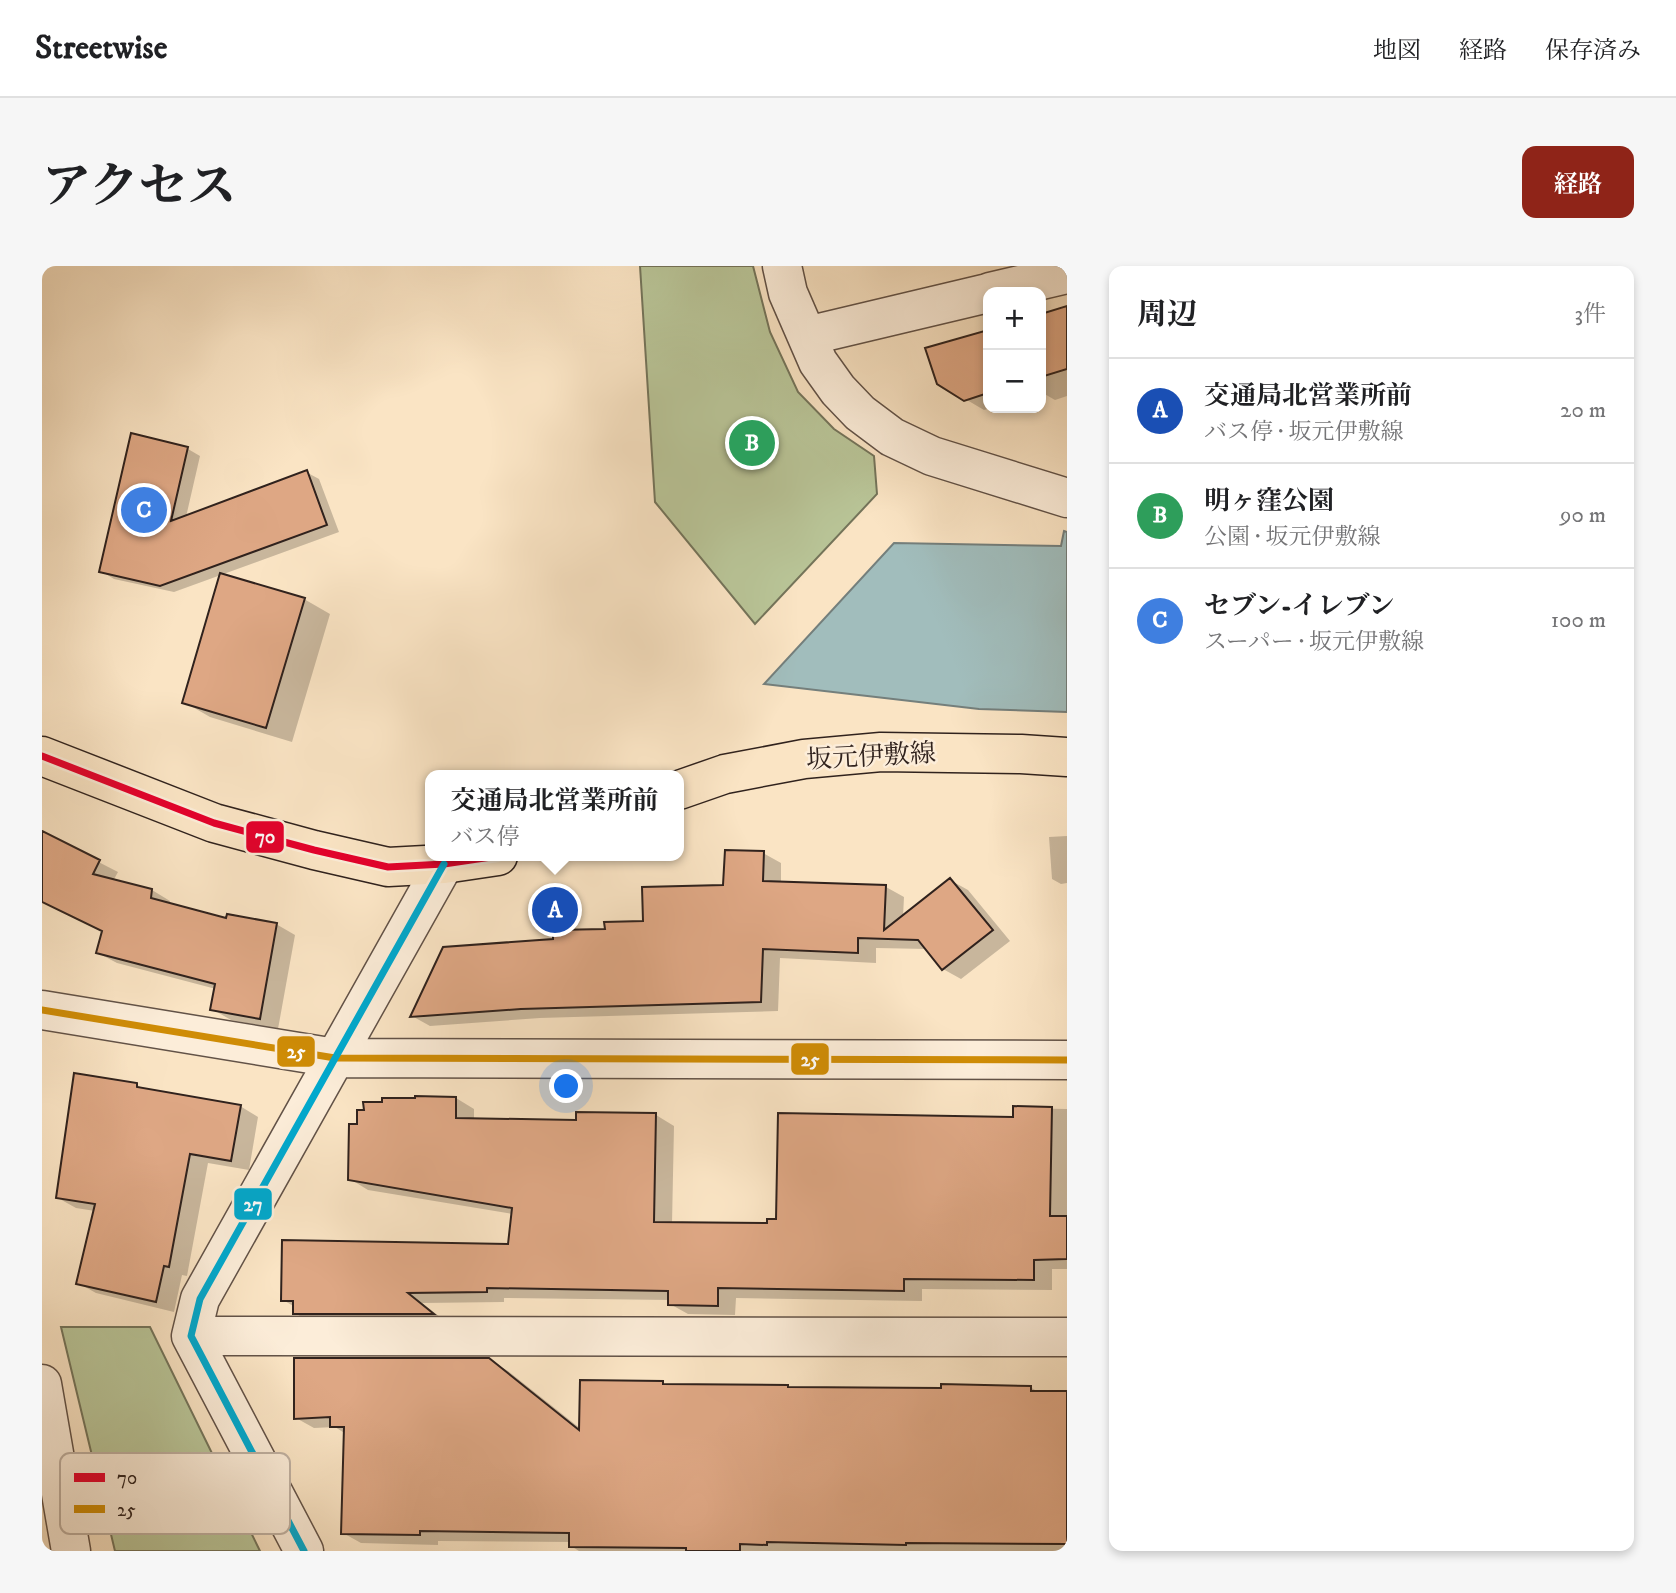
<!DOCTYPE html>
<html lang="ja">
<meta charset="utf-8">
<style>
body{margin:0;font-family:"IM FELL DW Pica","Noto Serif JP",serif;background:#f6f6f6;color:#202124}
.controls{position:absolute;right:21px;top:21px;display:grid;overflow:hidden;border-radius:14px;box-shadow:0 4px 10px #0003}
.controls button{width:63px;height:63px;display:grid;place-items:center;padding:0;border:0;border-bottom:2px solid #e0e0e0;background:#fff;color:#202124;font:35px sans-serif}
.you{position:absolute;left:525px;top:821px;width:24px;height:24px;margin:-18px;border:5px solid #fff;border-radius:50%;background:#1a73e8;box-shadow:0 0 0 10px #1a73e833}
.badge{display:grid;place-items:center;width:46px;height:46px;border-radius:50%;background:#8f2418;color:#fff;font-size:23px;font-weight:700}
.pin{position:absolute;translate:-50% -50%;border:4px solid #fff;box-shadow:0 2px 7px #0006}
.popup{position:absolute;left:383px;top:504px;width:259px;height:91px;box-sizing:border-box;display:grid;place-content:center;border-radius:14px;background:#fff;filter:drop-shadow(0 2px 5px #0005);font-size:23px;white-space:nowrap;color:#757577}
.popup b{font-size:26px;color:#202124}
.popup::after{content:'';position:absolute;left:50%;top:100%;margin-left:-14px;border:14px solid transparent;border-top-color:#fff}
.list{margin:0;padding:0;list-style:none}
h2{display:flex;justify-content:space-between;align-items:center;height:91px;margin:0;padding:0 28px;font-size:30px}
h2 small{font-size:23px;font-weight:400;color:#757577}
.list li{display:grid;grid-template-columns:46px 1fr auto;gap:21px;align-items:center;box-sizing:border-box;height:105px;padding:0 28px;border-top:2px solid #e0e0e0}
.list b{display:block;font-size:26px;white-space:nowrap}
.list p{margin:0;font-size:23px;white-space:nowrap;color:#757577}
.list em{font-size:23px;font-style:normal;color:#757577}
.map{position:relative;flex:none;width:1025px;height:1285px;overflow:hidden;border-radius:14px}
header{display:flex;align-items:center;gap:42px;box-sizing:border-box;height:98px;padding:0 35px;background:#fff;border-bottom:2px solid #e0e0e0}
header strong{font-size:33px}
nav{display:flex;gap:38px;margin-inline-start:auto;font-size:24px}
.intro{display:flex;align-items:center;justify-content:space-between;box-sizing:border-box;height:168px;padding:0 42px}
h1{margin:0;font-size:49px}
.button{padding:18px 32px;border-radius:14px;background:#8f2418;color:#fff;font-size:24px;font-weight:700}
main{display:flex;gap:42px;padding:0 42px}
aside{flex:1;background:#fff;border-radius:14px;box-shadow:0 4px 10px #0003}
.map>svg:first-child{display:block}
.green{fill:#b9c598;stroke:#74745a;stroke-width:2}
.water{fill:#a1bdbc;stroke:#747f7c;stroke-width:2}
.shadow{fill:#0003}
.building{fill:#dea784;stroke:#30221d;stroke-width:2}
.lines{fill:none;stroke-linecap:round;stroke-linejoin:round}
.minor-casing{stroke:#625247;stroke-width:41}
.major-casing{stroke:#30221d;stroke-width:41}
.minor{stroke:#fcedd9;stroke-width:38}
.major{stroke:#fae4c4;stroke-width:38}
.bus-1-casing{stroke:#fcedd9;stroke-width:12}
.bus-2-casing{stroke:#fcedd9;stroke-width:12}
.bus-3-casing{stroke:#fcedd9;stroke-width:12}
.bus-1{stroke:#e4002b;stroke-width:7}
.bus-2{stroke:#cf8c06;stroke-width:7}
.bus-3{stroke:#00a9ce;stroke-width:7}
.labels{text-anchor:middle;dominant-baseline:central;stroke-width:5;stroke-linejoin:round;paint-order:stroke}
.street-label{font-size:26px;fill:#30221d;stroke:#fcedd9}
.key{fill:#fcedd9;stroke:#bfb0a1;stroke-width:2}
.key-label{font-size:19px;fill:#30221d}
.line-badge{stroke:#fcedd9;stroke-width:2.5}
.badge-label{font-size:19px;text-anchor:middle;font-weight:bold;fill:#fff}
</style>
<header>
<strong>Streetwise</strong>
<nav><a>地図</a><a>経路</a><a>保存済み</a></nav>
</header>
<div class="intro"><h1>アクセス</h1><a class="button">経路</a></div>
<main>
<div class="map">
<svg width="1025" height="1285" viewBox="0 0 1025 1285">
<rect width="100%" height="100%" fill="#fae4c4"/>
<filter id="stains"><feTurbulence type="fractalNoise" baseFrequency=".00286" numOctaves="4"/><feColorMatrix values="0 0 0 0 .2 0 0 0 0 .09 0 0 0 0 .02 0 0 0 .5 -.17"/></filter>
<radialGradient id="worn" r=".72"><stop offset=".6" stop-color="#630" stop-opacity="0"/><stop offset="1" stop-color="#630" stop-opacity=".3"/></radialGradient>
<!-- green -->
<path class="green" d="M 598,0 L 711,0 L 728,66 L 756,126 L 792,163 L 832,190 L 835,228 L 713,358 L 613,236 Z
M 19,1061 L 108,1061 L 218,1285 L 73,1285 Z"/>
<!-- water -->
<path class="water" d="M 1022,265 L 1025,266 L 1025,446 L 937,443 L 722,418 L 852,277 L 1019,280 Z"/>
<!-- shadow -->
<path class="shadow" d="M 1025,42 L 1025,130 L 1013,134 L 999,126 L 999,50 Z
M 946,66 L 946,142 L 949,142 L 942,144 L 896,117 L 886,84 Z
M 90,170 L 146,183 L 158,190 L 144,251 L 264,206 L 277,213 L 297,266 L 132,326 L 72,313 L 59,305 Z
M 262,333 L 288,348 L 250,476 L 168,451 L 142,436 Z
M 0,567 L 76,606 L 71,615 L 110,624 L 128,635 L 127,639 L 186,654 L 234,658 L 253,669 L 236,763 L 189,754 L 170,743 L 174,723 L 75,697 L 56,687 L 62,666 L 0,636 Z
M 1025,570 L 1025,617 L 1019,618 L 1010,613 L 1007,571 Z
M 721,587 L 739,597 L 739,617 L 844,621 L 862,631 L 861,651 L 908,614 L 926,624 L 968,675 L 919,713 L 901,703 L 885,683 L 834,682 L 834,697 L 738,692 L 736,745 L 498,752 L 388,760 L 370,750 L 513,674 L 603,656 L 683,620 Z
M 95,819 L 106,825 L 198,840 L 216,851 L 207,904 L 166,897 L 145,1010 L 140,1009 L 132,1046 L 54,1027 L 36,1017 L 53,945 L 34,942 L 16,932 Z
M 414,832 L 432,843 L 432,854 L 536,856 L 614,849 L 632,860 L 630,958 L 727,959 L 972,853 L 973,842 L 1025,843 L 1025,1003 L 1010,1003 L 1010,1024 L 880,1023 L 880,1035 L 694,1032 L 693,1049 L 646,1048 L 628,1038 L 628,1034 L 462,1032 L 462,1036 L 380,1037 L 407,1058 L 271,1058 L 253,1047 L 253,1041 L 241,1034 L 468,980 L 471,948 L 326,924 L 308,913 Z
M 447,1094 L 466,1105 L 539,1163 L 620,1117 L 625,1120 L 745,1121 L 749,1123 L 901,1124 L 988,1121 L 998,1127 L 1025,1127 L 1025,1285 L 537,1285 L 529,1280 L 529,1276 L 396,1275 L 396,1279 L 319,1277 L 301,1267 L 304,1168 L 293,1161 L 272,1162 L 254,1152 Z"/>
<!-- building -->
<path class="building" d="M 1025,40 L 1025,103 L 999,111 L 999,48 Z
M 946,64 L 946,127 L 922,135 L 895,118 L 883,82 Z
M 89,167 L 146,181 L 129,255 L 265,204 L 285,259 L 118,320 L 57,306 Z
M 178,307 L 263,332 L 224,462 L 140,437 Z
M 0,565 L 58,594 L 51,608 L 110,623 L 109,632 L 184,652 L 185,648 L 235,657 L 218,753 L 168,744 L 173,718 L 54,687 L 60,665 L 0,636 Z
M 683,584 L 722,585 L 721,615 L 844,619 L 842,664 L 908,612 L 951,664 L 900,704 L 876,674 L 816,672 L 816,687 L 721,683 L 719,736 L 479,743 L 368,751 L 401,681 L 511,673 L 511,664 L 563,663 L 562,656 L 601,655 L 600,621 L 681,619 Z
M 32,807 L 95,817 L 95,821 L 199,839 L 189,895 L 148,888 L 127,1001 L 122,1000 L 114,1036 L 34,1018 L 53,938 L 14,932 Z
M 373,830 L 414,831 L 414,852 L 534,854 L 534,846 L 614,847 L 612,956 L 725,957 L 725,953 L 734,953 L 736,847 L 971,851 L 971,840 L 1010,841 L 1008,950 L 1025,950 L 1025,993 L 992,994 L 992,1014 L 862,1013 L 862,1025 L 676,1022 L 676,1040 L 626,1039 L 626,1025 L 445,1022 L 445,1026 L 366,1027 L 392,1048 L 251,1048 L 251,1035 L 239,1035 L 240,974 L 466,978 L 470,942 L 306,914 L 307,858 L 315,858 L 315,844 L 322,844 L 321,836 L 340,836 L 340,832 L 373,832 Z
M 252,1092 L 447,1092 L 537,1164 L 538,1114 L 621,1115 L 621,1118 L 746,1119 L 746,1121 L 899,1122 L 899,1118 L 989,1120 L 989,1125 L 1025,1125 L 1025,1278 L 864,1277 L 864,1279 L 725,1276 L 725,1279 L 698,1278 L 698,1285 L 644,1285 L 644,1282 L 527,1281 L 527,1267 L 378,1265 L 378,1269 L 299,1268 L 302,1161 L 288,1161 L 288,1151 L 252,1153 Z"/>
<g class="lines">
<defs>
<path id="minor" d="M 740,0 L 746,27 L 776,96 L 796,124 L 818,147 L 850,171 L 890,190 L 1025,232
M 948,26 L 1025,8
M 765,70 L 946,27
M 0,744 L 293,792 L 1025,794
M 149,1070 L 1025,1071
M 0,1118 L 29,1285
M 262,1285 L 149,1070 L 158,1033 L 402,598"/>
<path id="major" d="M 0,490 L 172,557 L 272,584 L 346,601 L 402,598 L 456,590
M 637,524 L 683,508 L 762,493 L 839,486 L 979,488 L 1025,491"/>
</defs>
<!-- minor casing -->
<use href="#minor" class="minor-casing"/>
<!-- major casing -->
<use href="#major" class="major-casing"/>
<!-- minor -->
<use href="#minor" class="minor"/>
<!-- major -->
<use href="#major" class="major"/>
<defs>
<path id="bus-1" d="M 0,490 L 172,557 L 272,584 L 346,601 L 402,598 L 456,590"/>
<path id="bus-2" d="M 0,744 L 293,792 L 1025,794"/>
<path id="bus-3" d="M 262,1285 L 149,1070 L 158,1033 L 402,598"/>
</defs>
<!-- bus-1 casing -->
<use href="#bus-1" class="bus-1-casing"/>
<!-- bus-2 casing -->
<use href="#bus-2" class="bus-2-casing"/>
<!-- bus-3 casing -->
<use href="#bus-3" class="bus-3-casing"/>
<!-- bus-1 -->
<use href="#bus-1" class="bus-1"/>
<!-- bus-2 -->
<use href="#bus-2" class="bus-2"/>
<!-- bus-3 -->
<use href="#bus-3" class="bus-3"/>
</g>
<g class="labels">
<!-- street labels -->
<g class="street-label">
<text transform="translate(829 491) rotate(-3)">坂元伊敷線</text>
</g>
</g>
<!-- legend -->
<rect x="18" y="1187" width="230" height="81" rx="10" class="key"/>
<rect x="32" y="1207" width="31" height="9" fill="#e4002b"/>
<rect x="32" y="1239" width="31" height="8" fill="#cf8c06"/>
<g class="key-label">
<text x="75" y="1218">70</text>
<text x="75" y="1250">25</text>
</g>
<g class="line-badge">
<rect x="203" y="554" width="40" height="34" rx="7" fill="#e4002b"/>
<rect x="234" y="769" width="40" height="33" rx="7" fill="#cf8c06"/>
<rect x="748" y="776" width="40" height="34" rx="7" fill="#cf8c06"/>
<rect x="191" y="921" width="40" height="34" rx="7" fill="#00a9ce"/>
</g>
<g class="badge-label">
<text x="223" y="577">70</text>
<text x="254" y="792">25</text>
<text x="768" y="800">25</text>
<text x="211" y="945">27</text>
</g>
<rect width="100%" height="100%" filter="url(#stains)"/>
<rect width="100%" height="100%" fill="url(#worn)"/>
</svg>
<div class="controls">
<button>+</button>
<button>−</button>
</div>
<div class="you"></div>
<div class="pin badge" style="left:513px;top:644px;background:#1a4fb4">A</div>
<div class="popup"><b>交通局北営業所前</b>バス停</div>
<div class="pin badge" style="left:710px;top:177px;background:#2e9e5b">B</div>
<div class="pin badge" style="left:102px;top:244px;background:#3f7fe0">C</div>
</div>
<aside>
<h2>周辺<small>3件</small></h2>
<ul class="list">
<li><span class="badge" style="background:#1a4fb4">A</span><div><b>交通局北営業所前</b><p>バス停 · 坂元伊敷線</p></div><em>20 m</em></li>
<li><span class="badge" style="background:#2e9e5b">B</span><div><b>明ヶ窪公園</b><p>公園 · 坂元伊敷線</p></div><em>90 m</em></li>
<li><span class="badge" style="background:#3f7fe0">C</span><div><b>セブン-イレブン</b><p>スーパー · 坂元伊敷線</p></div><em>100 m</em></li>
</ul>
</aside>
</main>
